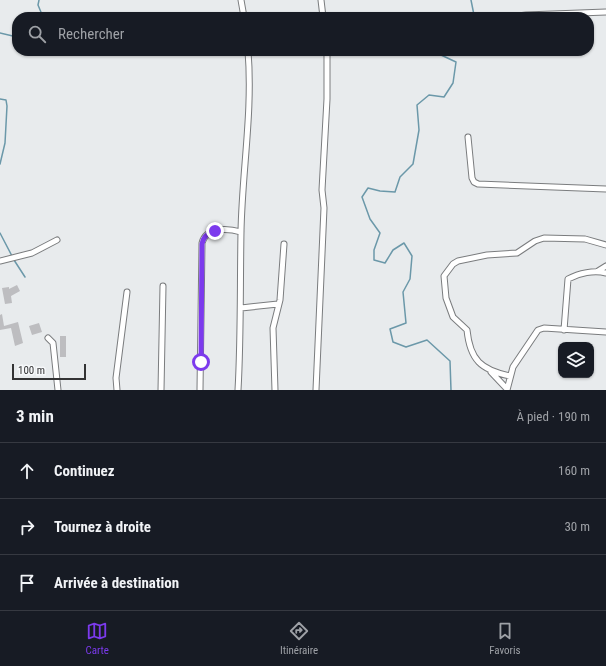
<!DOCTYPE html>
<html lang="fr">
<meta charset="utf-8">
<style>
body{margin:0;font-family:"Roboto Condensed",sans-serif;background:#20242c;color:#f1f3f6}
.controls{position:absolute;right:12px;bottom:12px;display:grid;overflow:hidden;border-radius:8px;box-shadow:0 1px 3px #0004}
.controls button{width:36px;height:36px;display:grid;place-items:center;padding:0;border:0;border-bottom:1px solid #363941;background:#171b24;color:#f1f3f6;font:20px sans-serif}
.scale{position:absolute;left:12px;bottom:10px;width:74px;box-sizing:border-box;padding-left:4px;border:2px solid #333334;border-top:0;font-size:11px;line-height:14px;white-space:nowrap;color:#333334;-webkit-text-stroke:3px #f6f8fa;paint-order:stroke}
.stop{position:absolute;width:12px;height:12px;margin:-9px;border:3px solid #7c3aed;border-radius:50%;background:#fff}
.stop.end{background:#7c3aed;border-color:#fff;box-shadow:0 1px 4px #0008}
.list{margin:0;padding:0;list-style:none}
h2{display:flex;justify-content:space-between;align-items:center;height:52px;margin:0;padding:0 16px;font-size:17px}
h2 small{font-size:13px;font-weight:400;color:#9ea1a6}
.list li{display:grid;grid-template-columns:26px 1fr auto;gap:12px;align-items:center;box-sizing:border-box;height:56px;padding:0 16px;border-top:1px solid #363941}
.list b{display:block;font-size:15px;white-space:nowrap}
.list em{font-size:13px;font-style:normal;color:#9ea1a6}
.icon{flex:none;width:22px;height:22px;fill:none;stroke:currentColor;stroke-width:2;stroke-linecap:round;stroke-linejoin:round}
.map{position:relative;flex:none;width:606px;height:390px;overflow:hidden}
.search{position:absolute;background:#171b24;box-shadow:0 1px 3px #0004;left:12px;right:12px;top:12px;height:44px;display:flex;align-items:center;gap:10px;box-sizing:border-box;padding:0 14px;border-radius:16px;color:#9ea1a6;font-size:15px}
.sheet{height:220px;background:#171b24}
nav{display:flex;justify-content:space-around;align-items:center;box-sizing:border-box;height:56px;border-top:1px solid #363941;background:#171b24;font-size:11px;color:#9ea1a6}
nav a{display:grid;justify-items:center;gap:2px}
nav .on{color:#7c3aed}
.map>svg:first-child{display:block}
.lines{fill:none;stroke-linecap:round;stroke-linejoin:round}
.stream{stroke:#6b98a9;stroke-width:1.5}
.building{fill:#bdbdc0}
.minor-casing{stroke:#7a7c7e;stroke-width:7}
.minor{stroke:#fff;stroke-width:5}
.route{stroke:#7c3aed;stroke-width:5}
</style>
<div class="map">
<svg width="606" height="390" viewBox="0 0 606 390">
<rect width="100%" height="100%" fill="#e8ebed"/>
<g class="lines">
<!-- stream -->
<path class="stream" d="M 39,0 L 38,5 L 43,17
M 471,0 L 474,15 L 472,17
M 0,33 L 17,37
M 440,51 L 441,55 L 456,62 L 453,83 L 444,97 L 429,95 L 417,105 L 419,130 L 413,164 L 400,177 L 395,192 L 380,191 L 368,188 L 362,197 L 370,219 L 380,233 L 374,250 L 374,260 L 385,263 L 393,250 L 404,243 L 412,256 L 410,279 L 403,292 L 406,323 L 390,329 L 393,342 L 406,347 L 427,340 L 450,361 L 451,390
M 0,99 L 6,100 L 7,106 L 5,143 L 0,164
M 0,233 L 12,256
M 14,260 L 25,277"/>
</g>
<!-- building -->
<path class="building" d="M 17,285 L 20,291 L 11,296 L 12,303 L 5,304 L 2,288 L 9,287 L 9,289 Z
M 2,314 L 4,326 L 18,322 L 23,343 L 15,346 L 11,328 L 0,330 L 0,315 Z
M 39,323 L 42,332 L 32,335 L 29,326 Z
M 60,336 L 66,336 L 66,357 L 60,357 Z"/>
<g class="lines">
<defs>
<path id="minor" d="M 241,0 L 244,17
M 321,0 L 323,17
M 510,17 L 526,15 L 606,12
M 468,137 L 472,178 L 474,182 L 478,184 L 606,189
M 0,261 L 32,253 L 57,240
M 598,271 L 606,266
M 241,308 L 278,304
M 564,330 L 568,279 C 579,273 594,270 606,273
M 48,338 L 53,343 L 58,390
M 491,372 L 507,389
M 510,376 C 481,370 470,360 467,330 L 453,317 L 446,298 L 444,276 L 453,264 L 458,261 L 487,255 L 517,253 L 535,241 L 544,238 L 585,239 L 606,245
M 117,390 L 116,378 L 127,292
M 161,390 L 163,286
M 200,390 L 202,243 C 206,227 227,228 241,232
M 238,390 C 241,338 240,285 241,232 C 242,172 253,111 248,51
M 275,390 L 273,328 L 280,300 L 284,244
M 316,390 L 324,208 L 322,190 L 327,99 L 327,51
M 507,390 L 513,367 L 538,330 L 544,328 L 606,332"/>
</defs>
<!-- minor casing -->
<use href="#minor" class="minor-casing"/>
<!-- minor -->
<use href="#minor" class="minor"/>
</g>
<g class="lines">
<!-- route -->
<path class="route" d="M 201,362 L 202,244 C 204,235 208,234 215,231"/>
</g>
</svg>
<div class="controls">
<button><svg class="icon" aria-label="layers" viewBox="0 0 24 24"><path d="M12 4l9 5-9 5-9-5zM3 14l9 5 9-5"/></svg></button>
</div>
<div class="scale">100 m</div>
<div class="stop" style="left:201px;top:362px"></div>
<div class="stop end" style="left:215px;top:231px"></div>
<div class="search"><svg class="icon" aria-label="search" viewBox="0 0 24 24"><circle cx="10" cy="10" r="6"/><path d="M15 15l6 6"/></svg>Rechercher</div>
</div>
<section class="sheet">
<h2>3 min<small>À pied · 190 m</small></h2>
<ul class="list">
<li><svg class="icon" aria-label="ahead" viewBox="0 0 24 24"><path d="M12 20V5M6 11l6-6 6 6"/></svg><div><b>Continuez</b></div><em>160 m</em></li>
<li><svg class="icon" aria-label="right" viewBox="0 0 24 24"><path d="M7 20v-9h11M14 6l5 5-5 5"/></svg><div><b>Tournez à droite</b></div><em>30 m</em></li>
<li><svg class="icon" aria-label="arrive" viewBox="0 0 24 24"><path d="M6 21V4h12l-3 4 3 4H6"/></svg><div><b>Arrivée à destination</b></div></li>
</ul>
</section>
<nav>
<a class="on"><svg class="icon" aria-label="map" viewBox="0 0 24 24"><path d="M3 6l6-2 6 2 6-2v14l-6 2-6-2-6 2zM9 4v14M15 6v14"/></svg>Carte</a>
<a><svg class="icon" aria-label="directions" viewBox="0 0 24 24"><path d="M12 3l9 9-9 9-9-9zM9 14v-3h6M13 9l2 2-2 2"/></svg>Itinéraire</a>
<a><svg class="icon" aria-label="saved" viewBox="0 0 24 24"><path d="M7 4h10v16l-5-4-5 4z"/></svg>Favoris</a>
</nav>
